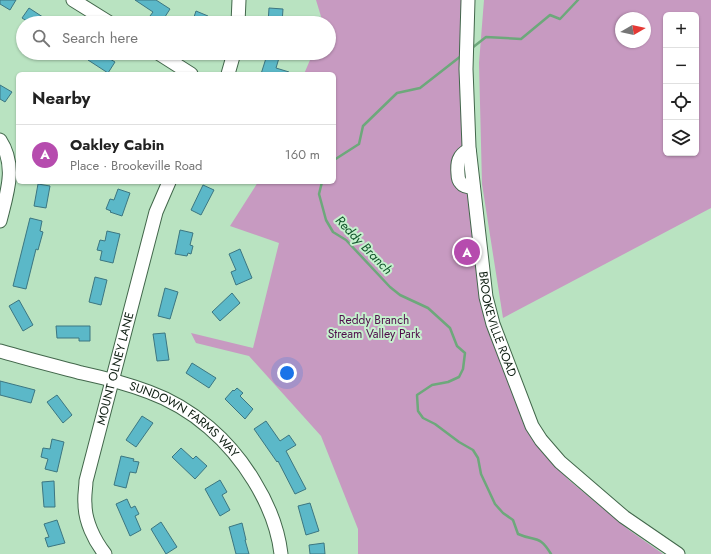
<!DOCTYPE html>
<meta charset="utf-8">
<style>
body{margin:0;font-family:Jost,sans-serif;background:#f2f2f2;color:#222}
.controls{position:absolute;right:12px;top:12px;display:grid;overflow:hidden;border-radius:6px;box-shadow:0 1px 3px #0004}
.controls button{width:36px;height:36px;display:grid;place-items:center;padding:0;border:0;border-bottom:1px solid #e0e0e0;background:#fff;color:#222;font:20px sans-serif}
.compass{position:absolute;left:615px;top:12px;width:36px;height:36px;border-radius:50%;background:#fff;box-shadow:0 1px 3px #0004;rotate:81deg}
.you{position:absolute;left:287px;top:373px;width:14px;height:14px;margin:-10px;border:3px solid #fff;border-radius:50%;background:#1a73e8;box-shadow:0 0 0 6px #1a73e833}
.badge{display:grid;place-items:center;width:26px;height:26px;border-radius:50%;background:#b64cae;color:#fff;font-size:13px;font-weight:700}
.pin{position:absolute;translate:-50% -50%;border:2px solid #fff;box-shadow:0 1px 4px #0006}
.list{margin:0;padding:0;list-style:none}
h2{display:flex;justify-content:space-between;align-items:center;height:52px;margin:0;padding:0 16px;font-size:17px}
h2 small{font-size:13px;font-weight:400;color:#767676}
.list li{display:grid;grid-template-columns:26px 1fr auto;gap:12px;align-items:center;box-sizing:border-box;height:60px;padding:0 16px;border-top:1px solid #e0e0e0}
.list b{display:block;font-size:15px;white-space:nowrap}
.list p{margin:0;font-size:13px;white-space:nowrap;color:#767676}
.list em{font-size:13px;font-style:normal;color:#767676}
.icon{flex:none;width:22px;height:22px;fill:none;stroke:currentColor;stroke-width:2;stroke-linecap:round;stroke-linejoin:round}
.map{position:relative;flex:none;width:711px;height:554px;overflow:hidden}
.search{position:absolute;background:#fff;box-shadow:0 1px 3px #0004;left:16px;top:16px;width:320px;height:44px;display:flex;align-items:center;gap:10px;box-sizing:border-box;padding:0 14px;border-radius:22px;color:#767676;font-size:15px}
.panel{position:absolute;background:#fff;box-shadow:0 1px 3px #0004;left:16px;top:72px;width:320px;height:112px;border-radius:6px}
.map>svg:first-child{display:block}
.green{fill:#c79ac1;fill-rule:evenodd}
.lines{fill:none;stroke-linecap:round;stroke-linejoin:round}
.stream{stroke:#6da87b;stroke-width:2.5}
.building{fill:#5bb8c8;stroke:#3c7681}
.minor-casing{stroke:#42674b;stroke-width:15}
.minor{stroke:#fff;stroke-width:13}
.labels{text-anchor:middle;dominant-baseline:central;stroke-width:4;stroke-linejoin:round;paint-order:stroke}
.park-label{font-size:12px;fill:#4f0e4b;stroke:#c6f0ce}
.street-label{font-size:12px;fill:#0d1d11;stroke:#c6f0ce}
.water-label{font-size:13px;font-style:italic;fill:#11552a;stroke:#c6f0ce}
</style>
<div class="map">
<svg width="711" height="554" viewBox="0 0 711 554">
<rect width="100%" height="100%" fill="#b9e3c1"/>
<!-- green -->
<path class="green" d="M 316,0 L 468,0 L 464,95 L 502,364 L 523,421 L 550,461 L 570,481 L 629,530 L 663,554 L 358,554 L 358,529 L 321,436 L 249,356 L 196,343 L 191,333 L 253,348 L 279,243 L 230,226 L 258,182 L 334,182 L 334,74 L 304,74 L 313,53 L 329,53 L 329,23 L 323,23 Z
M 484,0 L 711,0 L 711,208 L 503,318 L 482,184 L 479,63 ZM 666,15 L 696,15 L 696,153 L 666,153 ZM 621,18 L 645,18 L 645,42 L 621,42 Z"/>
<g class="lines">
<!-- stream -->
<path class="stream" d="M 472,48 L 486,37 L 521,39 L 550,15 L 560,19 L 578,0
M 334,160 L 359,144 L 363,126 L 397,93 L 420,88 L 461,56
M 322,182 L 319,194 L 326,220 L 333,232 L 346,240 L 390,287 L 400,295 L 428,308 L 450,328 L 457,346 L 465,353 L 463,369 L 459,377 L 448,382 L 432,385 L 417,395 L 418,411 L 423,418 L 435,424 L 459,442 L 473,450 L 478,458 L 481,474 L 495,504 L 503,513 L 513,520 L 518,534 C 536,542 539,534 551,554"/>
</g>
<!-- building -->
<path class="building" d="M 0,0 L 16,0 L 10,10 L 0,4 Z
M 135,0 L 156,0 L 170,9 L 161,23 L 150,16 L 153,12 Z
M 29,8 L 52,23 L 30,23 L 22,18 Z
M 269,8 L 283,9 L 282,23 L 268,23 Z
M 196,11 L 208,16 L 205,23 L 192,23 Z
M 93,53 L 100,53 L 115,62 L 108,73 L 88,60 Z
M 267,55 L 279,58 L 276,68 L 289,72 L 288,74 L 261,74 Z
M 0,85 L 12,92 L 5,102 L 0,99 Z
M 38,184 L 50,186 L 46,208 L 34,206 Z
M 203,185 L 214,190 L 201,215 L 191,210 Z
M 118,189 L 130,193 L 122,216 L 110,212 L 111,211 L 106,209 L 110,199 L 114,200 Z
M 30,218 L 42,221 L 40,231 L 43,232 L 38,250 L 36,249 L 26,289 L 13,286 Z
M 180,230 L 193,233 L 190,245 L 193,246 L 191,254 L 188,253 L 187,256 L 175,254 Z
M 107,231 L 120,234 L 113,263 L 100,260 L 102,251 L 97,250 L 100,240 L 105,241 Z
M 240,249 L 252,278 L 236,285 L 231,272 L 236,270 L 229,254 Z
M 95,277 L 107,280 L 101,305 L 89,302 Z
M 165,288 L 178,292 L 170,319 L 158,316 Z
M 232,293 L 240,303 L 220,321 L 212,312 Z
M 19,300 L 33,325 L 23,331 L 9,306 Z
M 56,326 L 90,326 L 90,341 L 79,341 L 79,338 L 57,338 Z
M 165,333 L 169,360 L 157,361 L 153,334 Z
M 192,363 L 216,378 L 209,388 L 186,373 Z
M 0,381 L 35,390 L 31,403 L 0,395 Z
M 237,388 L 243,393 L 240,396 L 253,409 L 245,419 L 225,399 L 233,390 L 234,391 Z
M 57,395 L 72,415 L 63,423 L 47,402 Z
M 142,416 L 153,423 L 136,447 L 126,440 Z
M 266,421 L 280,441 L 289,435 L 296,445 L 286,451 L 306,489 L 295,494 L 278,461 L 277,462 L 254,429 Z
M 52,439 L 64,442 L 57,472 L 45,469 L 48,459 L 41,457 L 43,448 L 50,449 Z
M 181,448 L 193,459 L 196,456 L 207,466 L 195,479 L 172,457 Z
M 121,456 L 134,459 L 133,461 L 139,462 L 136,473 L 130,472 L 126,488 L 114,485 Z
M 220,480 L 227,492 L 222,495 L 230,510 L 220,516 L 205,489 Z
M 54,481 L 55,507 L 44,507 L 42,482 Z
M 127,499 L 131,508 L 135,506 L 139,514 L 135,516 L 141,530 L 130,536 L 116,504 Z
M 310,503 L 319,531 L 306,535 L 298,506 Z
M 57,520 L 65,543 L 48,547 L 45,538 L 49,537 L 44,524 Z
M 161,522 L 177,547 L 166,554 L 151,529 Z
M 242,523 L 246,540 L 245,540 L 249,554 L 236,554 L 229,527 Z
M 324,543 L 325,554 L 310,554 L 309,545 Z"/>
<g class="lines">
<defs>
<g id="minor">
<path d="M 73,0 L 110,23"/>
<path id="s1" d="M 468,0 L 466,69 L 469,147 L 486,297 L 493,324 L 532,426 L 541,440 L 560,462 L 624,517 L 678,554"/>
<path d="M 238,23 L 239,0"/>
<path d="M 158,53 L 191,74"/>
<path d="M 228,74 L 234,53"/>
<path d="M 0,140 C 17,166 7,193 0,221"/>
<path d="M 469,150 C 458,155 457,163 458,174 C 458,177 459,181 461,183 C 464,187 469,187 473,187"/>
<path id="s2" d="M 0,351 C 27,359 55,366 82,373 C 105,378 128,384 149,392 C 193,408 230,441 254,481 C 267,502 278,528 281,554"/>
<path id="s3" d="M 105,554 C 94,540 85,521 85,504 C 84,496 86,488 86,481 L 156,212 L 169,182"/>
</g>
</defs>
<!-- minor casing -->
<use href="#minor" class="minor-casing"/>
<!-- minor -->
<use href="#minor" class="minor"/>
</g>
<g class="labels">
<!-- park labels -->
<g class="park-label">
<text x="374" y="320">Reddy Branch<tspan x="374" dy="14">Stream Valley Park</tspan></text>
</g>
<!-- street labels -->
<g class="street-label">
<text stroke="none"><textPath href="#s1" startOffset="327">BROOKEVILLE ROAD</textPath></text>
<text stroke="none"><textPath href="#s3" startOffset="194">MOUNT OLNEY LANE</textPath></text>
<text stroke="none"><textPath href="#s2" startOffset="199">SUNDOWN FARMS WAY</textPath></text>
</g>
<!-- water labels -->
<g class="water-label">
<text transform="translate(364 245) rotate(46)">Reddy Branch</text>
</g>
</g>
</svg>
<div class="controls">
<button>+</button>
<button>−</button>
<button><svg class="icon" aria-label="locate" viewBox="0 0 24 24"><circle cx="12" cy="12" r="6"/><path d="M12 2v4M12 18v4M2 12h4M18 12h4"/></svg></button>
<button><svg class="icon" aria-label="layers" viewBox="0 0 24 24"><path d="M12 4l9 5-9 5-9-5zM3 14l9 5 9-5"/></svg></button>
</div>
<svg class="compass" viewBox="-18 -18 36 36"><path d="M0-13l5 13h-10z" fill="#e53935"/><path d="M0 13l5-13h-10z" fill="#767676"/></svg>
<div class="you"></div>
<div class="pin badge" style="left:467px;top:252px">A</div>
<div class="search"><svg class="icon" aria-label="search" viewBox="0 0 24 24"><circle cx="10" cy="10" r="6"/><path d="M15 15l6 6"/></svg>Search here</div>
<section class="panel">
<h2>Nearby<small></small></h2>
<ul class="list">
<li><span class="badge">A</span><div><b>Oakley Cabin</b><p>Place · Brookeville Road</p></div><em>160 m</em></li>
</ul>
</section>
</div>
